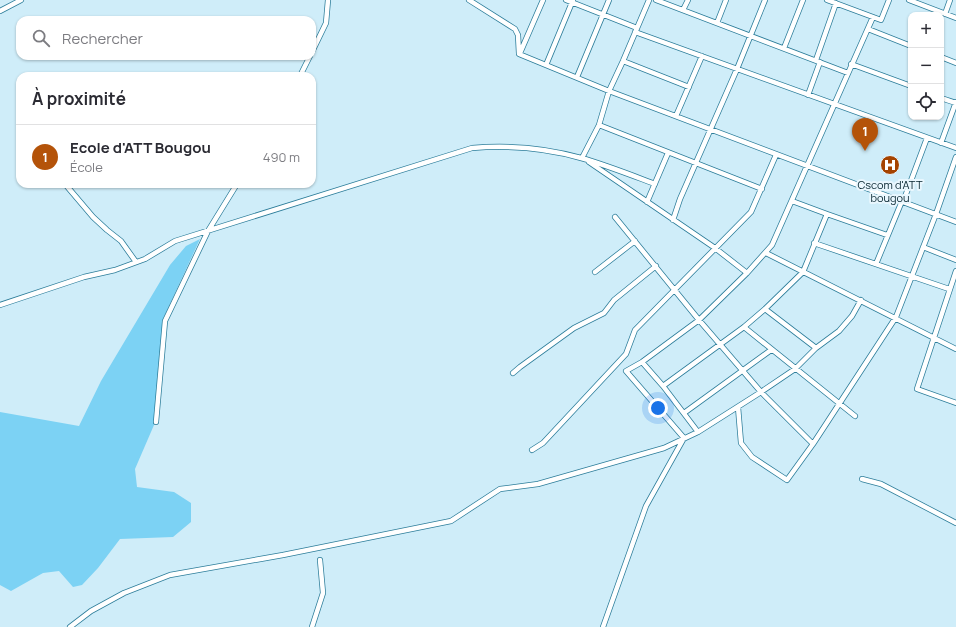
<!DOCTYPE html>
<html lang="fr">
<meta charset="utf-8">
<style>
body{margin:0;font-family:Manrope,sans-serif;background:#f7f7f7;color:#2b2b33}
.controls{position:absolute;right:12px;top:12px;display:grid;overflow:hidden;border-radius:8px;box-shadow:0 1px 3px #0004}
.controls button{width:36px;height:36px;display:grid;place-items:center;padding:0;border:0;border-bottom:1px solid #e1e1e2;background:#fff;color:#2b2b33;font:20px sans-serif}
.you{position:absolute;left:658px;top:408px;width:14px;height:14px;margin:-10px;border:3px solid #fff;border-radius:50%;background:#1a73e8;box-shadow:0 0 0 6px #1a73e833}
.badge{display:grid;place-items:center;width:26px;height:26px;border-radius:50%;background:#b45309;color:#fff;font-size:13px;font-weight:700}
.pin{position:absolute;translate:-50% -33px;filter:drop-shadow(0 1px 2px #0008)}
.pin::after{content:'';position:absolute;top:21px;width:14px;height:12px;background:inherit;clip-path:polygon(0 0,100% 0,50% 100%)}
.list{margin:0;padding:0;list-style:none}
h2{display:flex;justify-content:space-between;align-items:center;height:52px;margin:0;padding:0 16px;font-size:17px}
h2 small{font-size:13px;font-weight:400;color:#7c7c81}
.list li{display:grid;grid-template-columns:26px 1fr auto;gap:12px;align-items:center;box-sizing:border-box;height:64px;padding:0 16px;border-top:1px solid #e1e1e2}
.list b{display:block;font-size:15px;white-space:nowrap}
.list p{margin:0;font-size:13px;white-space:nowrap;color:#7c7c81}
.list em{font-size:13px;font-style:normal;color:#7c7c81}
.icon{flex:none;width:22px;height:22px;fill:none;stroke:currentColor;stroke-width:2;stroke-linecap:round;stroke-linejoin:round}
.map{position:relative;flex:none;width:956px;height:627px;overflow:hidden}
.search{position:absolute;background:#fff;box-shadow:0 1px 3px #0004;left:16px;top:16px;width:300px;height:44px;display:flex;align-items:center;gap:10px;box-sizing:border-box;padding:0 14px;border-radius:12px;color:#7c7c81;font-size:15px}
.panel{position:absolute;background:#fff;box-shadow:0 1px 3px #0004;left:16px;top:72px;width:300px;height:116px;border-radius:12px}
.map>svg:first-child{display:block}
.green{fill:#7cd2f4}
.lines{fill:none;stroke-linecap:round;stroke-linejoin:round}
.minor-casing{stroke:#2c7d9a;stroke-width:6}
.minor{stroke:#fff;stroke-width:4.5}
.labels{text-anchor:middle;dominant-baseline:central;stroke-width:4;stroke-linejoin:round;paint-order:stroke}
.poi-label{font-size:11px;fill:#00202b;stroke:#e9f7fe}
</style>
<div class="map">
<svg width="956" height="627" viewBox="0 0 956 627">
<rect width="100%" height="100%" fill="#cfedf9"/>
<!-- green -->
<path class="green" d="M 200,239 L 163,319 L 154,425 L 135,469 L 137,487 L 174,492 L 191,503 L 191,522 L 173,537 L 120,539 L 98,568 L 82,585 L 73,587 L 59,571 L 43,573 L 11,591 L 0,585 L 0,412 L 79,426 L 101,381 L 170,265 L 186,246 Z"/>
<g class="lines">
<defs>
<path id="minor" d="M 469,0 L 515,29 L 518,35 L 519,54 L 609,91 L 956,222
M 566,0 L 637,28
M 656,0 L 848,73
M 827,0 L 881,20 L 889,0
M 909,0 L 956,18
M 683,10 L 688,0
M 0,11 L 21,0
M 945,14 L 950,0
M 717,23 L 726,0
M 868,29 L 911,46
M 635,32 L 956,148
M 784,48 L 803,0
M 312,52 L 326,23 L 328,0
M 520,53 L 543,0
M 941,57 L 956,63
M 816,60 L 836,3
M 623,61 L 689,87
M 851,64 L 911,86
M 546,65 L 573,0
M 300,76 L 310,56
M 577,77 L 609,0
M 808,95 L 820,62
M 941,98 L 956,103
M 676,116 L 702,56
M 599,125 L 762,189
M 941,143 L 956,102
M 582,158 L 599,125 L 609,91 L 623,61 L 649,0
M 589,162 L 715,248 L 747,273
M 65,184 L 93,217 L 107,230 L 121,241 L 136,262
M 647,202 L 668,153
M 903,202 L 927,138
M 827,214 L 887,235
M 615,217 L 699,320 L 761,392 L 813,444 L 787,480 L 752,457 L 741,443 L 738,407
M 673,220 L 680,199 L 737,69 L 765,0
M 814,243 L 949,289
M 923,247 L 956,260
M 766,253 L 956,349
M 876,264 L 902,201
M 956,271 L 917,389 L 956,403
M 595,272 L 635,241
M 0,305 L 84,277 L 115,270 L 145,259 L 175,241 L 472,148 C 508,145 546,148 581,158 C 606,165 631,175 655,184
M 765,309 L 816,348
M 744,327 L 855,416
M 642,362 L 663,386 L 698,432
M 513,373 L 520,367 L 574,328 L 604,313 L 614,300 L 656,266
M 663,386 L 744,327 L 765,309 L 803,272 L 827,214 L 792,201
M 684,413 L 771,350
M 156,422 L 165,321 L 208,231 L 237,184
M 813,444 L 896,317 L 936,214 L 956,157
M 532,450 L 543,443 L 626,354 L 635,330 L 751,212 L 776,155
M 862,479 L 881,484 L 956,523
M 70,627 L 91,611 L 124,593 L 170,575 L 283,555 L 451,521 L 500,489 L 538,484 L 664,448 L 698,432 L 761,392 L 795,369 L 816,348 L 839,331 L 852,316 L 861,300
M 312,627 L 323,593 L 320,560
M 603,627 L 646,506 L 684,438 L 626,371 L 642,362 L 699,320 L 747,273 L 772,245 L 873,17"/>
</defs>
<!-- minor casing -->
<use href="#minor" class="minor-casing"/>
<!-- minor -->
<use href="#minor" class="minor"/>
</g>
<!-- icons -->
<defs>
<symbol id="hospital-disc" viewBox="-11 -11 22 22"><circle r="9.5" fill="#a54300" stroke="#e9f7fe"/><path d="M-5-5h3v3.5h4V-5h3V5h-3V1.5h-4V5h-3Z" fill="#fff"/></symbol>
</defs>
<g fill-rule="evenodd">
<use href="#hospital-disc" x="879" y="154" width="22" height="22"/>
</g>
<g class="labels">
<!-- poi labels -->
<g class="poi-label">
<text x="890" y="184">Cscom d'ATT<tspan x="890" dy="13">bougou</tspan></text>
</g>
</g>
</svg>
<div class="controls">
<button>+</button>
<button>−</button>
<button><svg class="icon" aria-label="locate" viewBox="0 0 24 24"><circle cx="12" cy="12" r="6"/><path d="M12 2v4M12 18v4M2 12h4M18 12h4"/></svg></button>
</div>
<div class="you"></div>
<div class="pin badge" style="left:865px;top:151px">1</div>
<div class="search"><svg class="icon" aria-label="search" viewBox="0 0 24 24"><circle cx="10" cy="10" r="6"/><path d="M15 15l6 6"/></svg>Rechercher</div>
<section class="panel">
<h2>À proximité<small></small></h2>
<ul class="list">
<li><span class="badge">1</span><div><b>Ecole d'ATT Bougou</b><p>École</p></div><em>490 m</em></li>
</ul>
</section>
</div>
